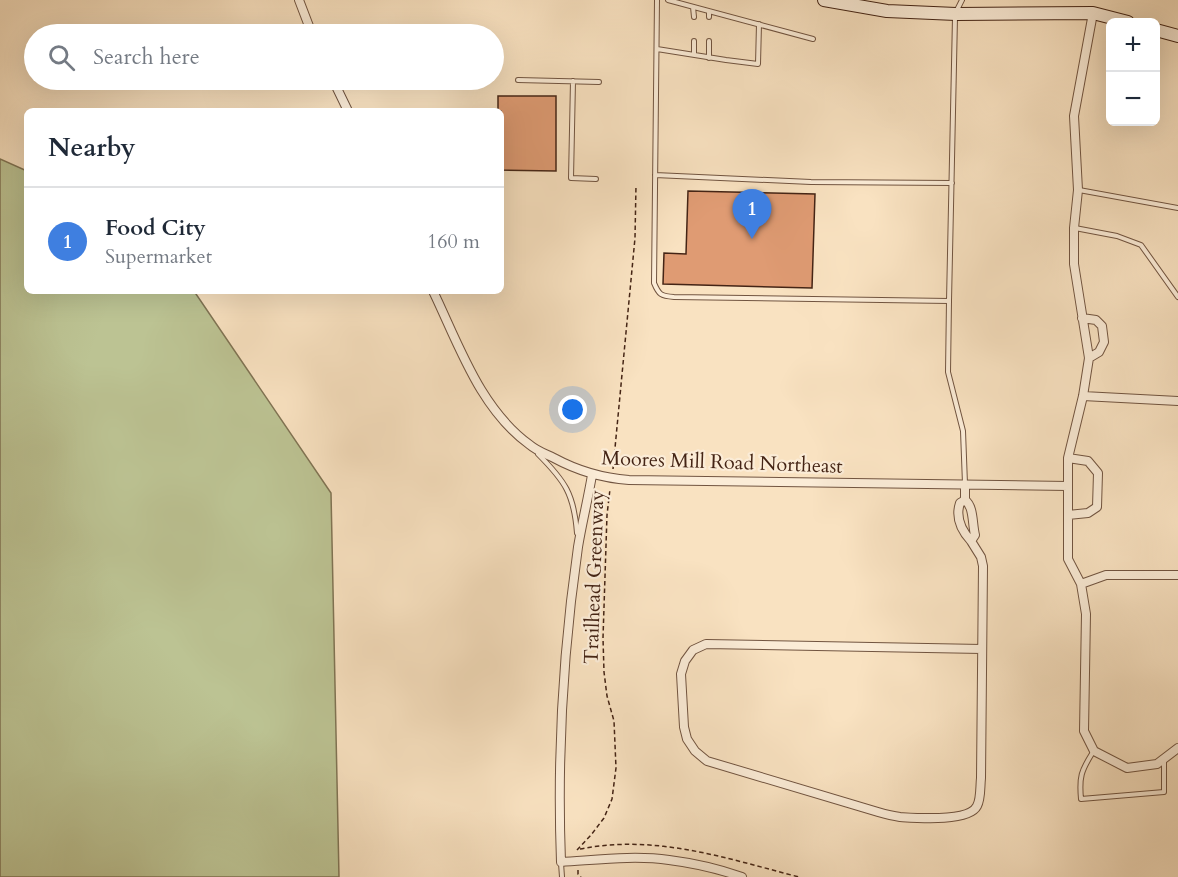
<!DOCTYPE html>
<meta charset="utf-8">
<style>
body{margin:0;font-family:Cardo,serif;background:#f6f6f7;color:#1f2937}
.controls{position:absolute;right:18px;top:18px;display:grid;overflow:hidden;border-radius:9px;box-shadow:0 6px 24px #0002}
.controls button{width:54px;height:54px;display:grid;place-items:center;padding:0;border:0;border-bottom:2px solid #e0e1e3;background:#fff;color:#1f2937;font:30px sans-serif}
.you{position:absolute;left:573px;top:410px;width:21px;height:21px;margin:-15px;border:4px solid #fff;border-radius:50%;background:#1a73e8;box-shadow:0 0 0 9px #1a73e833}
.badge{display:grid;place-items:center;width:39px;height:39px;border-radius:50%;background:#0b8043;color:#fff;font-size:20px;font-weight:700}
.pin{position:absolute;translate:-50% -50px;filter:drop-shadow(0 2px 3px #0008)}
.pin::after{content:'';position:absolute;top:32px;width:21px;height:18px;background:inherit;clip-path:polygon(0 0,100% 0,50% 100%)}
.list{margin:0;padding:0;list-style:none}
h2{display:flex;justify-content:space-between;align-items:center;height:78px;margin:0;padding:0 24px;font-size:26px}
h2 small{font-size:20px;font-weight:400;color:#747a83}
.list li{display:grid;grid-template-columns:39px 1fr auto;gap:18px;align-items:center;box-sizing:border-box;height:108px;padding:0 24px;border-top:2px solid #e0e1e3}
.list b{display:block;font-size:22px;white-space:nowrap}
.list p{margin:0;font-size:20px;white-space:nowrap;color:#747a83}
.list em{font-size:20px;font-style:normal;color:#747a83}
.icon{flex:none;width:33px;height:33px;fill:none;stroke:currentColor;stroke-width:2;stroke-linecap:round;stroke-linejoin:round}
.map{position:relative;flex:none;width:1178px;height:877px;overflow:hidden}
.search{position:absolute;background:#fff;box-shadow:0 6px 24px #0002;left:24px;top:24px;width:480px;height:66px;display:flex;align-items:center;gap:15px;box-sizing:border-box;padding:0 21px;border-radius:33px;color:#747a83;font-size:22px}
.panel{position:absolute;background:#fff;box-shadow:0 6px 24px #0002;left:24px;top:108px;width:480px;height:186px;border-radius:9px}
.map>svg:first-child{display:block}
.green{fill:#bcc393;stroke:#807454;stroke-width:1.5}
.building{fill:#df9b73;stroke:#442415;stroke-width:1.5}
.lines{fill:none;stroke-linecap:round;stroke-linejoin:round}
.lane-casing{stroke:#715440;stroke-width:6}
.street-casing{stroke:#715440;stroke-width:10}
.secondary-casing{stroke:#442415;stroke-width:14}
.path{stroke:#442415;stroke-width:1.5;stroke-dasharray:4.5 3;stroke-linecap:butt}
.lane{stroke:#fbecd7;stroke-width:4}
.street{stroke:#fbecd7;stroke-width:8}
.secondary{stroke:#fbecd7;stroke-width:12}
.labels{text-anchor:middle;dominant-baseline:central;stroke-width:4.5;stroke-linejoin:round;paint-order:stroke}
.street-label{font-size:20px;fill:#442415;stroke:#fbecd7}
</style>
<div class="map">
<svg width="1178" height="877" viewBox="0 0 1178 877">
<rect width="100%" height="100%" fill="#f9e2c1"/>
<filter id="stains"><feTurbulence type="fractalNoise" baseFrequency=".00333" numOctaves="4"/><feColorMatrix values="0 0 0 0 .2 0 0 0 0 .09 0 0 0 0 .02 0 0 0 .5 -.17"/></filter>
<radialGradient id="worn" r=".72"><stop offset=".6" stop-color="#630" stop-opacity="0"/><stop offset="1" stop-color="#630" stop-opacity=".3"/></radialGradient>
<!-- green -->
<path class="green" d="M 0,159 L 27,171 L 27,291 L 194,291 L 331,493 L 339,877 L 0,877 Z"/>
<!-- building -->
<path class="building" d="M 498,96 L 556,96 L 556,171 L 501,170 L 501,111 L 498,111 Z
M 688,191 L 815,194 L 812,288 L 663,284 L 664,253 L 686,254 Z"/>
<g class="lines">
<defs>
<path id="lane" d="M 657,0 L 654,283 C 659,295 661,296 674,297 L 949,301 L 948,372 L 963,431 L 965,484
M 668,0 L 813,39
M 693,7 L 694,17
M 957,10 L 962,0
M 709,11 L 709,17
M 694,41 L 694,55
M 709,41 L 709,58
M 657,49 L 726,60 L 758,64 L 759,24
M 518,80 L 599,82
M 573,81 L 571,178 L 596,179
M 655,175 L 811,182 L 952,183
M 1079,190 L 1178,208
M 1075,228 L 1117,236 L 1141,245 L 1178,297
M 949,301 L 955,17
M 538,454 C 565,481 574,494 577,533
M 1093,752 C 1081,771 1079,777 1081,799 L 1164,792 L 1164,760
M 561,863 L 562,877"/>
<path id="street" d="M 299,0 L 312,34
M 1093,13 L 1074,116 L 1078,190 L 1074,228 L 1074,264 L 1089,358 L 1083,396 L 1068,458 L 1068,559 L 1081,584 L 1086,614 L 1084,731 L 1094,751 L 1127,768 L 1157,764 L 1178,748
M 333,80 L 348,111
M 433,291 C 459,345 480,409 530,445 C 537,451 546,454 554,458 C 578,471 602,478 629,480 L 1068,486
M 1082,318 L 1096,320 L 1102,326 L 1104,342 L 1099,352 L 1089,358
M 1083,396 L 1178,401
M 592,475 C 588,499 582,523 578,547 C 563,651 557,757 561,862 C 596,860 634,855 669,860 C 693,863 719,869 742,877
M 965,500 C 974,507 972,523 975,535 L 971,541 C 961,530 955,518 960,503 L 965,500 L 965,485
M 1068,515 L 1088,513 L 1097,507 L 1098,473 L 1088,461 L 1068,458
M 971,541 L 981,557 L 983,566 L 981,778 C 980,787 981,799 977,806 C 969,822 917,818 900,817 C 893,816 885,814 878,812 L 707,761 L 695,751 L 687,739 L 684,727 L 681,674 L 685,661 L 693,650 L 706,644 L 982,649
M 1081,584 L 1106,575 L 1178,575"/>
<path id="secondary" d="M 824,0 L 887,11 L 956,14 L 1093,13 L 1128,22
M 1156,30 L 1178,36"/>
</defs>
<!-- lane casing -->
<use href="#lane" class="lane-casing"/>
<!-- street casing -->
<use href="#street" class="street-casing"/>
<!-- secondary casing -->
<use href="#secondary" class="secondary-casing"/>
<!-- path -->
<path class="path" d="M 613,469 L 635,238 L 636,185
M 580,849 C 656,834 725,858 799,877
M 577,850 L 591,835 L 604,818 L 612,799 L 616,768 L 614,721 L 607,696 L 604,672 L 603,638 L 607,515 L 610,489
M 578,870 L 578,874 L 581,877"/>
<!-- lane -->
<use href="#lane" class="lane"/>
<!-- street -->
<use href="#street" class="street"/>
<!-- secondary -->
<use href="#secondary" class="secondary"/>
</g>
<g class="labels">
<!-- street labels -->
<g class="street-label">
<text transform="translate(722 462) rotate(2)">Moores Mill Road Northeast</text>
<text transform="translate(594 577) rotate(-88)">Trailhead Greenway</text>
</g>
</g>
<rect width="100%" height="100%" filter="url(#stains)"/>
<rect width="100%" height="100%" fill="url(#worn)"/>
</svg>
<div class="controls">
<button>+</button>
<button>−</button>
</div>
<div class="you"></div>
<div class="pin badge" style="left:752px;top:239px;background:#3f7fe0">1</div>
<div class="search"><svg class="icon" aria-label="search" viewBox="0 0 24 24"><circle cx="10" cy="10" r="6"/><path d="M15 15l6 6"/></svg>Search here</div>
<section class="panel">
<h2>Nearby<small></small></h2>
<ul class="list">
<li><span class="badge" style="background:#3f7fe0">1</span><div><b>Food City</b><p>Supermarket</p></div><em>160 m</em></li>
</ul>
</section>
</div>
